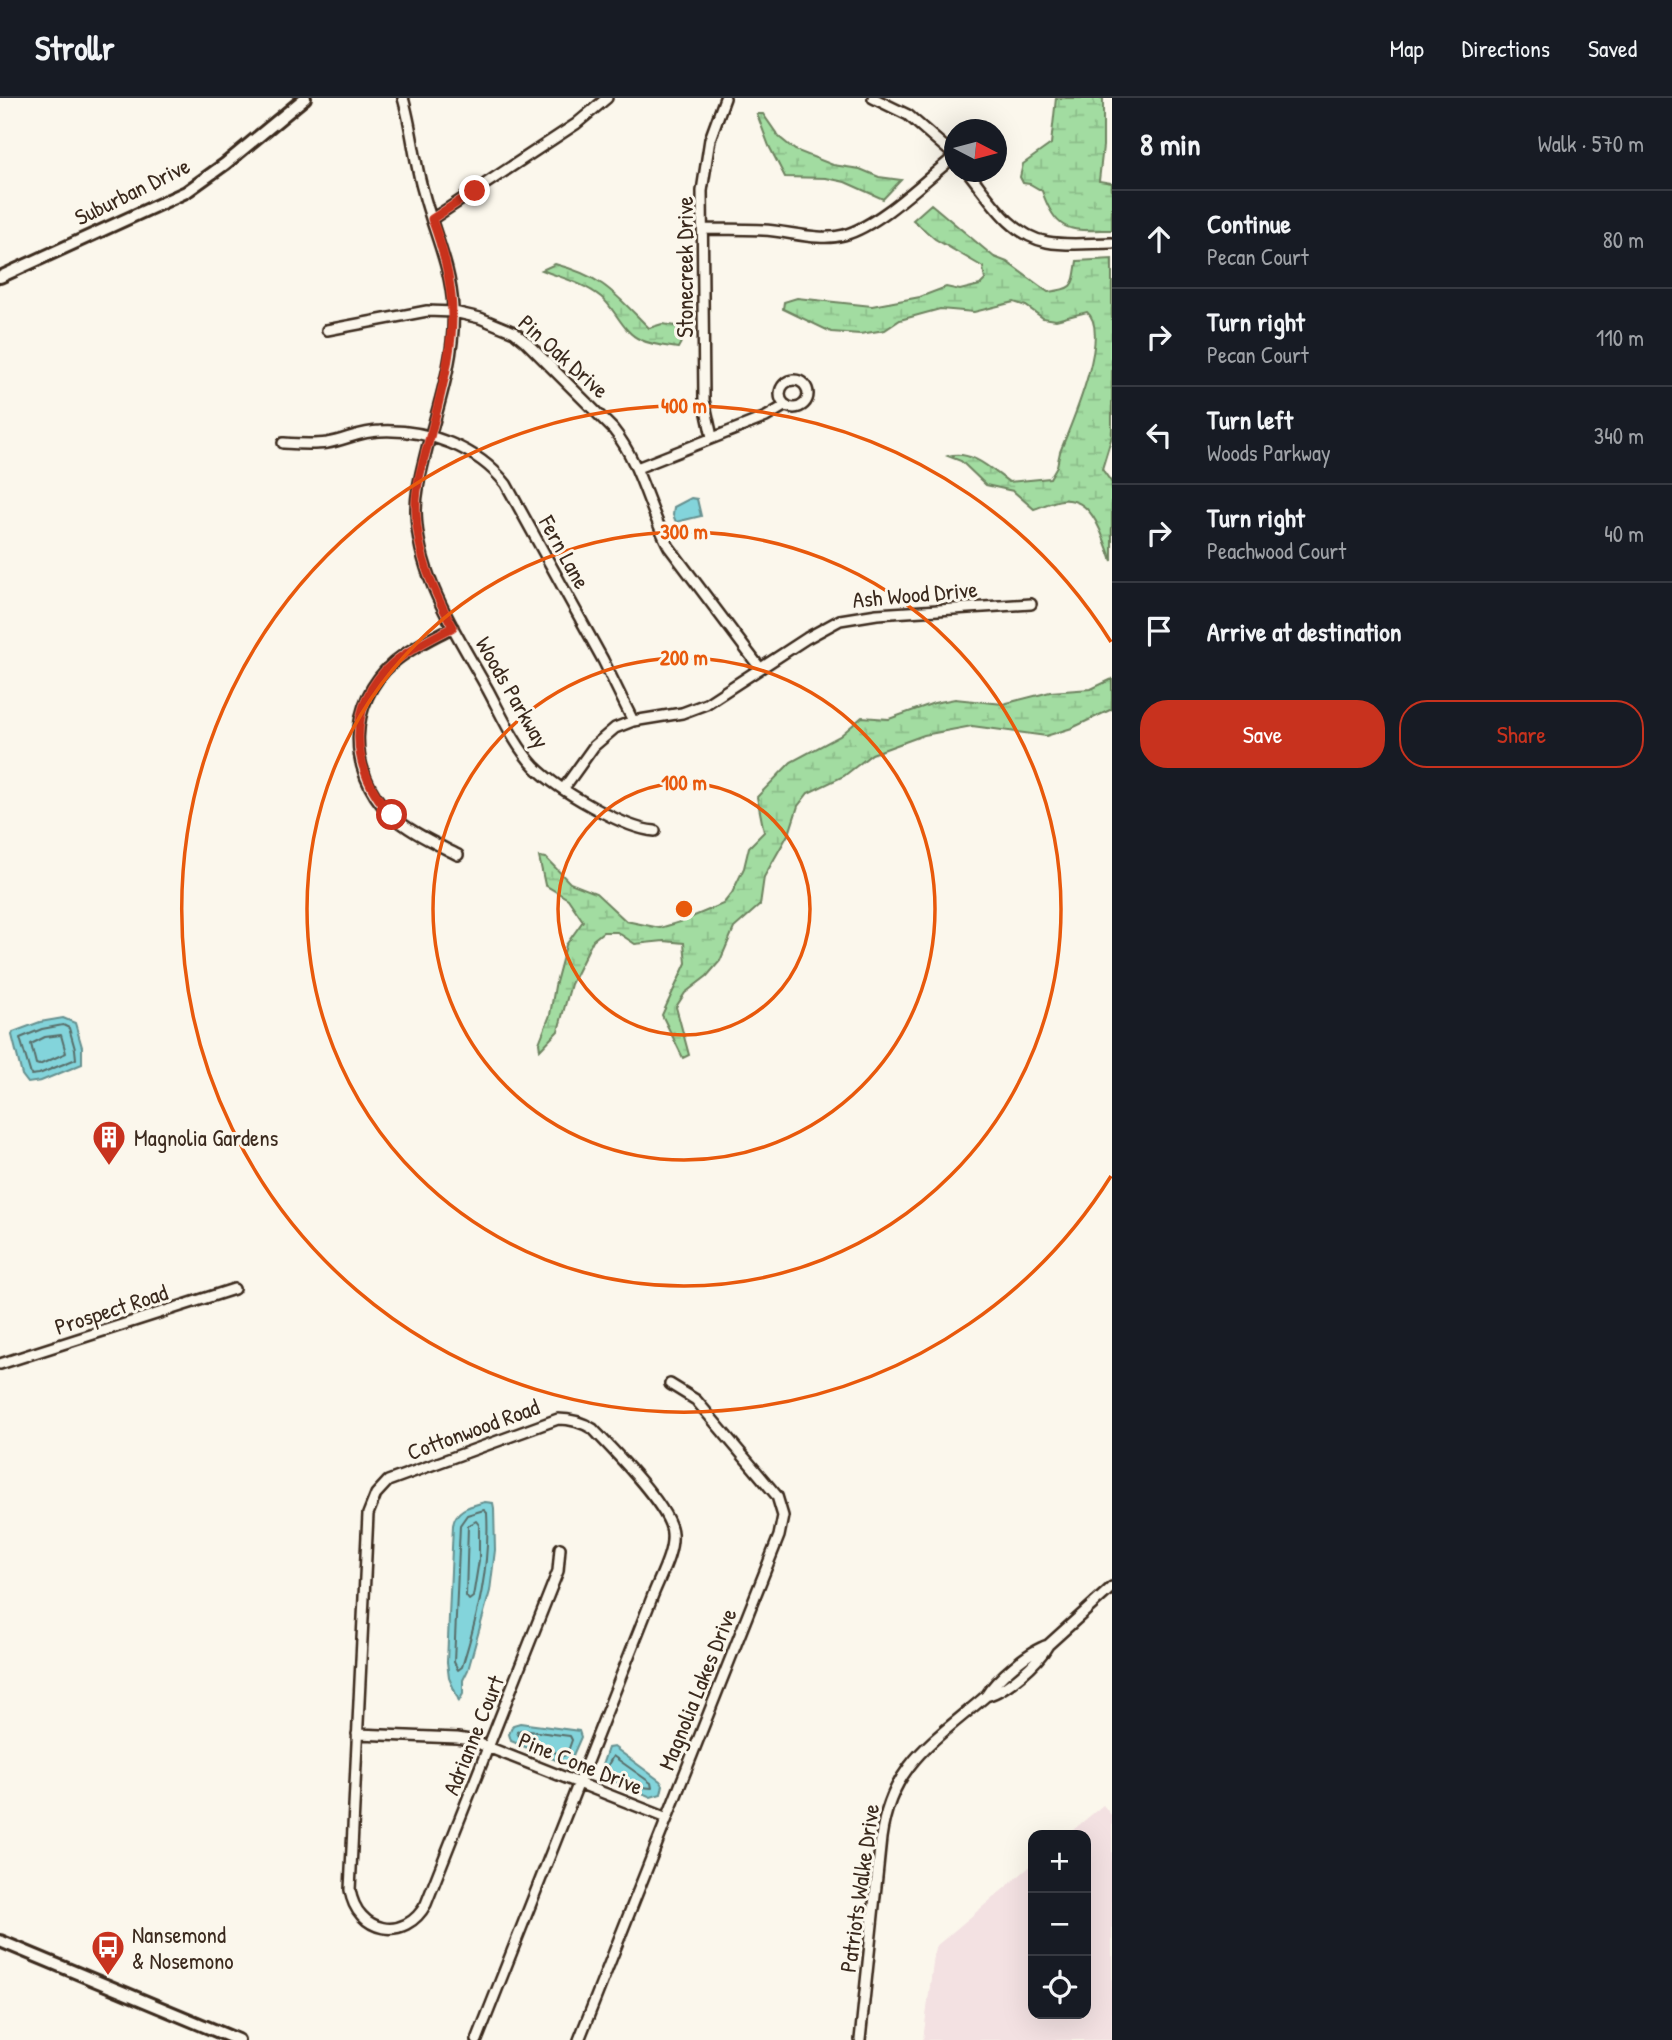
<!DOCTYPE html>
<meta charset="utf-8">
<style>
body{margin:0;font-family:"Patrick Hand",sans-serif;background:#242831;color:#f1f3f6}
.controls{position:absolute;right:21px;bottom:21px;display:grid;overflow:hidden;border-radius:14px;box-shadow:0 7px 28px #0002}
.controls button{width:63px;height:63px;display:grid;place-items:center;padding:0;border:0;border-bottom:2px solid #363941;background:#171b24;color:#f1f3f6;font:35px sans-serif}
.compass{position:absolute;left:944px;top:21px;width:63px;height:63px;border-radius:50%;background:#171b24;box-shadow:0 7px 28px #0002;rotate:96deg}
.stop{position:absolute;width:21px;height:21px;margin:-16px;border:5px solid #c8321e;border-radius:50%;background:#fff}
.stop.end{background:#c8321e;border-color:#fff;box-shadow:0 2px 7px #0008}
.list{margin:0;padding:0;list-style:none}
h2{display:flex;justify-content:space-between;align-items:center;height:91px;margin:0;padding:0 28px;font-size:30px}
h2 small{font-size:23px;font-weight:400;color:#9ea1a6}
.list li{display:grid;grid-template-columns:46px 1fr auto;gap:21px;align-items:center;box-sizing:border-box;height:98px;padding:0 28px;border-top:2px solid #363941}
.list b{display:block;font-size:26px;white-space:nowrap}
.list p{margin:0;font-size:23px;white-space:nowrap;color:#9ea1a6}
.list em{font-size:23px;font-style:normal;color:#9ea1a6}
.actions{display:flex;gap:14px;padding:21px 28px}
.actions a{flex:1;padding:16px 0;border:2px solid #c8321e;border-radius:28px;text-align:center;font-size:24px;color:#c8321e}
.actions .main{background:#c8321e;color:#fff}
.icon{flex:none;width:38px;height:38px;fill:none;stroke:currentColor;stroke-width:2;stroke-linecap:round;stroke-linejoin:round}
.map{position:relative;flex:none;width:1112px;height:1942px;overflow:hidden}
header{display:flex;align-items:center;gap:42px;box-sizing:border-box;height:98px;padding:0 35px;background:#171b24;border-bottom:2px solid #363941}
header strong{font-size:33px}
nav{display:flex;gap:38px;margin-inline-start:auto;font-size:24px}
main{display:flex}
aside{flex:1;background:#171b24}
.map>svg:first-child{display:block}
.built{fill:#f3e1e2}
.wetland{fill:url(#wetland-marsh);stroke:#6e8360;stroke-width:2}
.water{fill:#83d4db;stroke:#66908f;stroke-width:2}
.lines{fill:none;stroke-linecap:round;stroke-linejoin:round}
.shore{stroke:#586e6a;stroke-width:2}
.minor-casing{stroke:#3b2a1e;stroke-width:14}
.major-casing{stroke:#3b2a1e;stroke-width:16}
.minor{stroke:#fbf7ec;stroke-width:9}
.major{stroke:#fbf7ec;stroke-width:10}
.route{stroke:#c8321e;stroke-width:9}
.ring{fill:none;stroke:#e8590c;stroke-width:3.5}
.labels{text-anchor:middle;dominant-baseline:central;stroke-width:6;stroke-linejoin:round;paint-order:stroke}
.street-label{font-size:23px;fill:#3b2a1e;stroke:#fbf7ec}
.poi-label{font-size:23px;fill:#3b2a1e;stroke:#fbf7ec;text-anchor:start}
.centre{fill:#e8590c;stroke:#fbf7ec;stroke-width:3.5}
.ring-label{font-size:21px;text-anchor:middle;font-weight:bold;fill:#e8590c;stroke:#fbf7ec;stroke-width:6;stroke-linejoin:round;paint-order:stroke}
</style>
<header>
<strong>Strollr</strong>
<nav><a>Map</a><a>Directions</a><a>Saved</a></nav>
</header>
<main>
<div class="map">
<svg width="1112" height="1942" viewBox="0 0 1112 1942">
<defs>
<pattern id="wetland-marsh" width="20" height="14" patternUnits="userSpaceOnUse" patternTransform="scale(1.75)"><rect width="20" height="14" fill="#a2dca1"/><path d="M1 5h8M5 5V1M11 12h8M15 12V8" fill="none" stroke="#8cbd8a"/></pattern>
</defs>
<rect width="100%" height="100%" fill="#fbf7ec"/>
<filter id="ink" filterUnits="userSpaceOnUse"><feTurbulence type="fractalNoise" baseFrequency=".0143" numOctaves="2"/><feDisplacementMap in="SourceGraphic" scale="14" xChannelSelector="R" yChannelSelector="G"/><feConvolveMatrix kernelMatrix="1 2 1 2 8 2 1 2 1" color-interpolation-filters="sRGB"/></filter>
<g filter="url(#ink)">
<!-- built -->
<path class="built" d="M 1103,1707 L 1112,1718 L 1112,1942 L 923,1942 L 935,1849 L 1033,1766 L 1033,1916 L 1086,1916 L 1086,1737 L 1067,1737 Z"/>
<!-- wetland -->
<path class="wetland" d="M 1056,0 L 1103,0 L 1103,48 L 1099,83 L 1112,85 L 1112,132 C 1071,132 1057,137 1042,93 L 1030,86 L 1023,85 L 1020,79 L 1023,66 L 1051,46 Z
M 757,16 L 763,16 L 779,39 L 795,52 L 833,67 L 860,71 L 879,79 L 901,82 L 883,101 L 845,84 L 826,80 L 785,79 L 769,48 Z
M 931,106 L 994,159 L 1007,164 L 1048,194 C 1075,191 1073,188 1077,163 L 1112,161 L 1112,338 L 1102,371 L 1112,385 L 1112,463 C 1103,440 1094,399 1062,402 C 1053,403 1043,408 1034,411 L 1013,393 L 986,387 L 961,363 L 948,358 C 971,351 992,372 1009,384 L 1050,380 L 1057,368 L 1060,354 C 1070,329 1112,234 1087,214 L 1056,222 L 1043,220 L 1026,208 L 1014,204 L 974,214 L 940,211 L 900,222 L 885,232 L 860,236 L 831,234 L 783,211 L 784,204 L 797,200 L 872,208 L 920,199 L 946,189 L 960,192 L 980,187 L 985,182 L 983,169 L 935,141 L 913,122 Z
M 555,166 C 604,179 615,196 649,230 L 662,226 L 676,228 L 684,239 L 678,250 C 666,248 652,247 641,242 C 623,235 615,210 601,199 C 583,185 562,180 542,172 Z
M 1112,581 L 1112,611 L 1072,630 L 1046,638 L 972,628 L 924,637 L 872,656 L 844,678 L 808,695 L 798,708 L 790,733 L 764,779 L 760,807 L 734,830 L 720,863 L 707,878 L 685,895 L 676,909 L 689,957 L 683,960 L 662,917 L 686,865 L 684,845 L 664,843 L 635,846 L 617,834 L 603,834 L 593,842 L 571,886 L 558,933 L 540,952 L 539,945 L 550,917 L 555,888 L 566,847 L 583,823 L 568,801 L 545,787 L 539,759 L 546,760 L 570,785 L 596,795 L 626,823 L 660,830 L 680,824 L 723,806 L 732,795 L 744,770 L 749,749 L 764,734 L 757,699 L 791,664 L 840,638 L 862,619 L 889,621 L 934,605 L 955,601 L 1003,606 L 1050,594 L 1091,591 Z"/>
<!-- water -->
<path class="water" d="M 691,400 L 697,401 L 701,418 L 676,424 L 673,417 L 674,409 Z
M 63,920 L 75,925 L 82,949 L 82,966 L 41,983 L 28,985 L 22,977 L 12,937 L 13,934 L 40,924 Z
M 485,1404 L 493,1405 L 494,1410 L 495,1452 L 490,1493 L 468,1572 L 463,1582 L 463,1596 L 459,1603 L 449,1580 L 447,1564 L 453,1427 C 456,1410 471,1408 485,1404 Z
M 520,1625 L 579,1633 L 581,1639 L 570,1664 L 563,1665 L 511,1643 L 509,1636 L 513,1627 Z
M 614,1649 L 660,1683 L 663,1687 L 661,1696 L 651,1699 L 604,1679 L 600,1673 L 608,1650 Z"/>
<g class="lines">
<!-- shore -->
<path class="shore" d="M 63,927 L 69,930 L 75,951 L 76,961 L 39,976 L 31,977 L 20,940 L 42,931 Z
M 61,937 L 66,955 L 39,967 L 36,966 L 31,946 L 45,939 Z
M 484,1412 L 487,1415 C 490,1469 478,1517 462,1569 L 458,1572 L 454,1564 L 460,1427 L 467,1417 Z
M 476,1423 L 479,1427 L 479,1462 L 473,1499 L 469,1502 L 466,1498 L 468,1428 Z
M 521,1632 L 570,1638 L 572,1642 L 567,1656 L 563,1658 L 519,1638 L 517,1634 Z
M 613,1658 L 651,1685 L 652,1690 L 641,1689 L 609,1674 L 608,1667 Z"/>
<defs>
<path id="minor" d="M 403,0 C 412,30 414,62 423,93 C 433,133 451,168 453,210 C 456,257 439,305 427,350 C 422,371 416,391 416,413 C 417,479 457,536 488,592 C 502,618 515,648 535,669 C 557,691 624,731 655,733
M 873,0 L 908,17 L 954,57
M 968,74 C 990,101 1010,137 1047,144 C 1068,148 1091,145 1112,145
M 432,121 L 576,26 L 607,0
M 703,131 C 723,131 743,131 763,132 C 788,133 819,144 844,137 C 880,127 924,83 954,59
M 327,232 L 427,213 L 454,214 L 480,220 L 514,234 L 525,243 L 613,331 C 641,366 648,410 669,449 L 760,570
M780 296a14 14 0 1 1 28 0a14 14 0 1 1-28 0Z
M 712,339 L 704,302 L 702,93 L 710,41 L 725,0
M 283,345 C 298,346 312,347 327,345 C 345,342 361,333 380,333 C 427,331 477,349 506,386 L 603,562 L 633,623
M 637,370 L 766,319 L 786,307
M 453,529 C 433,540 410,550 393,565 C 348,604 347,673 389,715 C 408,733 435,745 458,757
M 564,690 L 594,648 L 615,630 L 633,623 L 682,615 L 706,606 L 807,540 L 840,522 L 877,516 L 1031,506
M 0,1266 L 234,1191
M 986,1598 C 1006,1593 1038,1565 1048,1547 L 1112,1489
M 357,1636 L 457,1640 L 470,1642 L 667,1720
M 477,1942 L 651,1502 C 658,1482 674,1456 672,1435 C 671,1410 612,1351 593,1331 C 582,1324 571,1321 558,1321 L 388,1383 L 376,1396 L 368,1416 L 350,1792 C 357,1835 405,1845 426,1806 L 558,1473 L 560,1450
M 579,1942 L 779,1438 L 783,1418 L 777,1398 L 696,1302 L 670,1286
M 860,1942 L 881,1740 C 891,1666 934,1643 986,1598 C 996,1581 1029,1553 1048,1547"/>
<path id="major" d="M 0,179 L 186,94 L 225,66 L 305,0
M 0,1843 L 238,1942"/>
</defs>
<!-- minor casing -->
<use href="#minor" class="minor-casing"/>
<!-- major casing -->
<use href="#major" class="major-casing"/>
<!-- minor -->
<use href="#minor" class="minor"/>
<!-- major -->
<use href="#major" class="major"/>
</g>
</g>
<g class="lines" filter="url(#ink)">
<!-- route -->
<path class="route" d="M 392,717 C 350,674 345,606 393,565 C 411,550 433,540 453,529 C 433,493 417,456 416,413 C 415,386 424,361 431,335 C 453,248 464,208 432,121 L 475,93"/>
</g>
<!-- distance rings -->
<g class="ring">
<circle cx="684" cy="811" r="126"/>
<circle cx="684" cy="811" r="251"/>
<circle cx="684" cy="811" r="377"/>
<path d="M1111 1078A503 503 0 1 1 1111 544"/>
</g>
<!-- icons -->
<defs>
<symbol id="building-pin" viewBox="-11 -11 22 30"><path d="M0 17L-7.5 6A9.5 9.5 0 1 1 7.5 6Z" fill="#c8321e" stroke="#fbf7ec"/><path d="M-4-6H4V6H1V3H-1V6H-4ZM-2.5-4.3h1.7v1.8h-1.7ZM.8-4.3h1.7v1.8H.8ZM-2.5-1h1.7V.8h-1.7ZM.8-1h1.7V.8H.8Z" fill="#fff"/></symbol>
<symbol id="bus-pin" viewBox="-11 -11 22 30"><path d="M0 17L-7.5 6A9.5 9.5 0 1 1 7.5 6Z" fill="#c8321e" stroke="#fbf7ec"/><path d="M-5-6H5V4H4V6H2V4H-2V6H-4V4H-5ZM-3.5-4V0h7V-4ZM-3.5 1.2v1.5H-2V1.2ZM2 1.2v1.5H3.5V1.2Z" fill="#fff"/></symbol>
</defs>
<g fill-rule="evenodd">
<use href="#building-pin" x="90" y="1020" width="38" height="52"/>
<use href="#bus-pin" x="89" y="1830" width="38" height="52"/>
</g>
<g class="labels">
<!-- street labels -->
<g class="street-label">
<text transform="translate(132 93) rotate(-26)">Suburban Drive</text>
<text transform="translate(684 169) rotate(-90)">Stonecreek Drive</text>
<text transform="translate(564 258) rotate(42)">Pin Oak Drive</text>
<text transform="translate(565 454) rotate(61)">Fern Lane</text>
<text transform="translate(915 496) rotate(-5)">Ash Wood Drive</text>
<text transform="translate(513 594) rotate(60)">Woods Parkway</text>
<text transform="translate(111 1211) rotate(-18)">Prospect Road</text>
<text transform="translate(473 1331) rotate(-20)">Cottonwood Road</text>
<text transform="translate(697 1591) rotate(-68)">Magnolia Lakes Drive</text>
<text transform="translate(473 1637) rotate(-68)">Adrianne Court</text>
<text transform="translate(581 1665) rotate(22)">Pine Cone Drive</text>
<text transform="translate(859 1790) rotate(-82)">Patriots Walke Drive</text>
</g>
<!-- poi labels -->
<g class="poi-label">
<text x="134" y="1039">Magnolia Gardens</text>
<text x="132" y="1836">Nansemond<tspan x="132" dy="26">&amp; Nosemono</tspan></text>
</g>
</g>
<circle cx="684" cy="811" r="10" class="centre"/>
<g class="ring-label">
<text x="684" y="315">400 m</text>
<text x="684" y="441">300 m</text>
<text x="684" y="567">200 m</text>
<text x="684" y="692">100 m</text>
</g>
</svg>
<div class="controls">
<button>+</button>
<button>−</button>
<button><svg class="icon" aria-label="locate" viewBox="0 0 24 24"><circle cx="12" cy="12" r="6"/><path d="M12 2v4M12 18v4M2 12h4M18 12h4"/></svg></button>
</div>
<svg class="compass" viewBox="-18 -18 36 36"><path d="M0-13l5 13h-10z" fill="#e53935"/><path d="M0 13l5-13h-10z" fill="#9ea1a6"/></svg>
<div class="stop" style="left:392px;top:717px"></div>
<div class="stop end" style="left:475px;top:93px"></div>
</div>
<aside>
<h2>8 min<small>Walk · 570 m</small></h2>
<ul class="list">
<li><svg class="icon" aria-label="ahead" viewBox="0 0 24 24"><path d="M12 20V5M6 11l6-6 6 6"/></svg><div><b>Continue</b><p>Pecan Court</p></div><em>80 m</em></li>
<li><svg class="icon" aria-label="right" viewBox="0 0 24 24"><path d="M7 20v-9h11M14 6l5 5-5 5"/></svg><div><b>Turn right</b><p>Pecan Court</p></div><em>110 m</em></li>
<li><svg class="icon" aria-label="left" viewBox="0 0 24 24"><path d="M17 20v-9H6M10 6l-5 5 5 5"/></svg><div><b>Turn left</b><p>Woods Parkway</p></div><em>340 m</em></li>
<li><svg class="icon" aria-label="right" viewBox="0 0 24 24"><path d="M7 20v-9h11M14 6l5 5-5 5"/></svg><div><b>Turn right</b><p>Peachwood Court</p></div><em>40 m</em></li>
<li><svg class="icon" aria-label="arrive" viewBox="0 0 24 24"><path d="M6 21V4h12l-3 4 3 4H6"/></svg><div><b>Arrive at destination</b></div></li>
</ul>
<div class="actions"><a class="main">Save</a><a>Share</a></div>
</aside>
</main>
